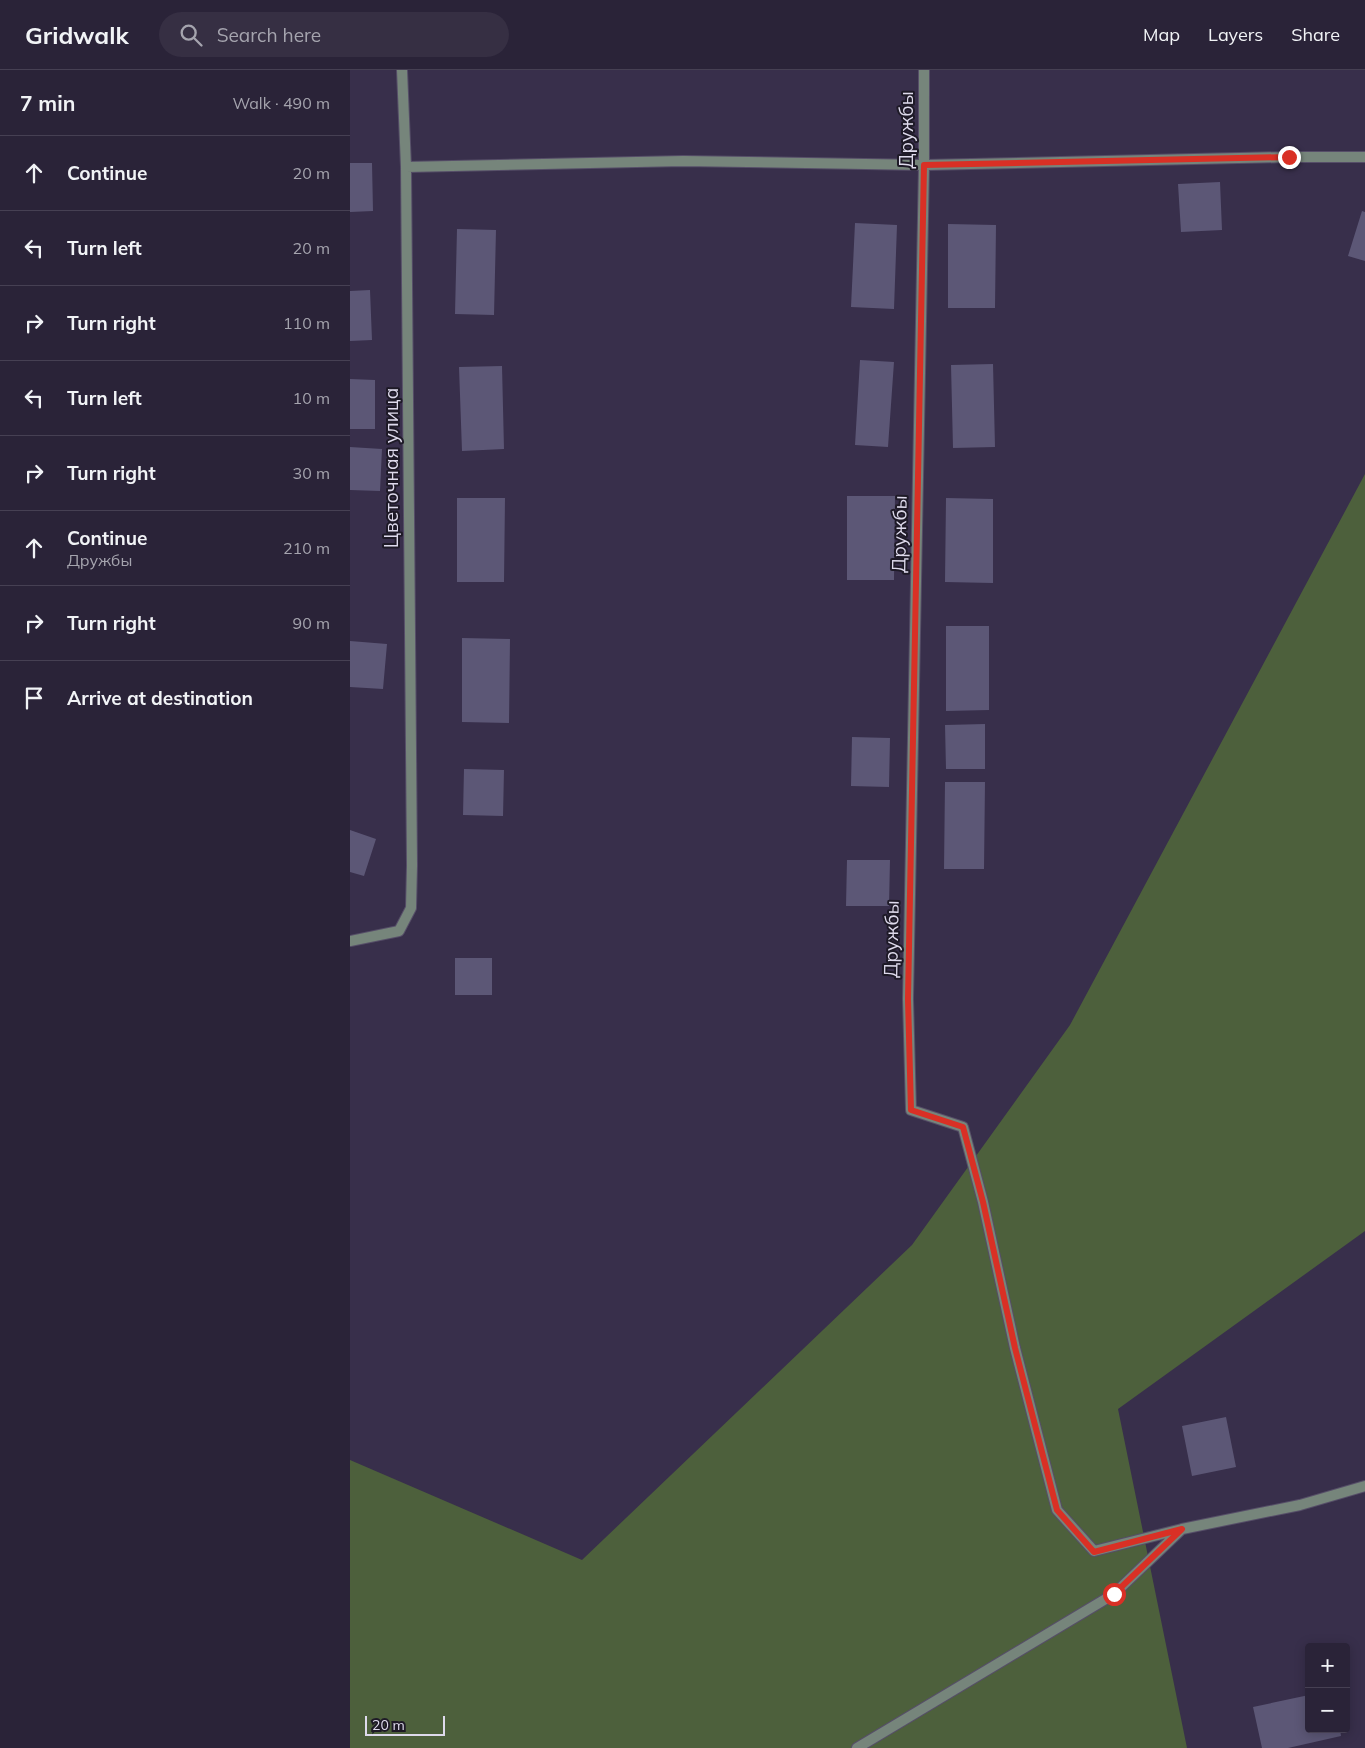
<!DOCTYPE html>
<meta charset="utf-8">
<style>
body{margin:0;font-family:Mulish,sans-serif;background:#362f43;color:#f1f3f6}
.controls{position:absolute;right:15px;bottom:15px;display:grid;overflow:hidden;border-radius:5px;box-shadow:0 2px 12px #0003}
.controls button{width:45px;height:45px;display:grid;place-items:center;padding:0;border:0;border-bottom:1px solid #464053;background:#2a2338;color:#f1f3f6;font:25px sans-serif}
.scale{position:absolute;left:15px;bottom:12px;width:80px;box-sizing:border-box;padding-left:5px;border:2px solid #dedaec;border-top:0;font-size:14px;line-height:18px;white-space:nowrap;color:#dedaec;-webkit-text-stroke:4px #1e1a27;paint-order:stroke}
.stop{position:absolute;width:15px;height:15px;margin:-11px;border:4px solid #d93025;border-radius:50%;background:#fff}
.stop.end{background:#d93025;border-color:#fff;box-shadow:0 1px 5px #0008}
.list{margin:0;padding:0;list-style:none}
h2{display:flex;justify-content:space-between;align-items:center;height:65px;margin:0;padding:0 20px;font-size:21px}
h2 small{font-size:16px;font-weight:400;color:#a5a4ae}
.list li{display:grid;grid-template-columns:32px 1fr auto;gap:15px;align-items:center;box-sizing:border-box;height:75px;padding:0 20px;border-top:1px solid #464053}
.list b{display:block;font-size:19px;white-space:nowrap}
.list p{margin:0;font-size:16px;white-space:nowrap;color:#a5a4ae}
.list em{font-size:16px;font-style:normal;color:#a5a4ae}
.icon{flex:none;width:28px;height:28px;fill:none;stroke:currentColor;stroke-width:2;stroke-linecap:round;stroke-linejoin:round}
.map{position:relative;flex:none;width:1015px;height:1678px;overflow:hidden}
header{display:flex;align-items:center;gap:30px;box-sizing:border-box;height:70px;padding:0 25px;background:#2a2338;border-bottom:1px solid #464053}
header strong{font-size:24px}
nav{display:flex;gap:28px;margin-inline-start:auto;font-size:18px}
.search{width:350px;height:45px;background:#362f43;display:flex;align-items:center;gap:12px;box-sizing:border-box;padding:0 18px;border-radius:28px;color:#a5a4ae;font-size:19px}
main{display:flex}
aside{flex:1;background:#2a2338}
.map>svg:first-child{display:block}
.green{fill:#4d603c}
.building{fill:#5c5776}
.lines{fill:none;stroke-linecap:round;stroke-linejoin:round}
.service-casing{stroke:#564e68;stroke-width:12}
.minor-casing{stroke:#564e68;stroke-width:12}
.service{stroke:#76857b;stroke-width:10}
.minor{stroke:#76857b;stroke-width:10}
.route{stroke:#d93025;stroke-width:6}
.labels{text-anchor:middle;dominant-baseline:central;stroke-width:4;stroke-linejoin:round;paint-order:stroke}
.street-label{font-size:19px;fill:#dedaec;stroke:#1e1a27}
</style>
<header>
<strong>Gridwalk</strong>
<div class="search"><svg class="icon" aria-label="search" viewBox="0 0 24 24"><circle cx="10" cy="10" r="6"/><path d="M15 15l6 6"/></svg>Search here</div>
<nav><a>Map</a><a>Layers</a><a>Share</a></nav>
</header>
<main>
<aside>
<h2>7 min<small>Walk · 490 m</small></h2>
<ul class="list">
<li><svg class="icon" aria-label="ahead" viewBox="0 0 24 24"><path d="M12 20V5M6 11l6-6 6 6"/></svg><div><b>Continue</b></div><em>20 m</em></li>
<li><svg class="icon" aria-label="left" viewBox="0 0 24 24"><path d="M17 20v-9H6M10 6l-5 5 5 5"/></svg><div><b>Turn left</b></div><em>20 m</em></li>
<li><svg class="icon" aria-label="right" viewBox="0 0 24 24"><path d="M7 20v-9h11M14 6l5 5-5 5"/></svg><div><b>Turn right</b></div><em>110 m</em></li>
<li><svg class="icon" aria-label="left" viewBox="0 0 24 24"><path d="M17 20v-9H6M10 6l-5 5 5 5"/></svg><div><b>Turn left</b></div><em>10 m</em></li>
<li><svg class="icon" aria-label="right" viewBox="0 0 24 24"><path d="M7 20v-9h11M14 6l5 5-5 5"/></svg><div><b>Turn right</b></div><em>30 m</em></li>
<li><svg class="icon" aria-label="ahead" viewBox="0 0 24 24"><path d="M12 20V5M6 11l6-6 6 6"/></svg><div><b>Continue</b><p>Дружбы</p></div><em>210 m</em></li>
<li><svg class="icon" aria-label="right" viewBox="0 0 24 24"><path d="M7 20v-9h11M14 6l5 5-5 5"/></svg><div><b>Turn right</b></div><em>90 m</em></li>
<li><svg class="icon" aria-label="arrive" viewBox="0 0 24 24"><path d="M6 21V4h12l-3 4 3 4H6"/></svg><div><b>Arrive at destination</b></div></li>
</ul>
</aside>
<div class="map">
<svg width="1015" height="1678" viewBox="0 0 1015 1678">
<rect width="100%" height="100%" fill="#382f4b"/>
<!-- green -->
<path class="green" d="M 1015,404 L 1015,1161 L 768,1339 L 837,1678 L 0,1678 L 0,1390 L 232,1490 L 562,1175 L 720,955 Z"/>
<!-- building -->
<path class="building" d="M 0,93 L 22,93 L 23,141 L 0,142 Z
M 870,112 L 872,160 L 831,162 L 828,114 Z
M 1012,141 L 1015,142 L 1015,191 L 998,186 Z
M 505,153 L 547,155 L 544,239 L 501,237 Z
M 598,154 L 646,155 L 645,238 L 598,238 Z
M 107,159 L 146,160 L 144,245 L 105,244 Z
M 20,220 L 22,270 L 0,271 L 0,221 Z
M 510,290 L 544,292 L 538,377 L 505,375 Z
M 643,294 L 645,377 L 603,378 L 601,295 Z
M 152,296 L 154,379 L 112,381 L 109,297 Z
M 0,309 L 25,310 L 25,359 L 0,359 Z
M 0,377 L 32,379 L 30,421 L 0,420 Z
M 497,426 L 545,426 L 544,510 L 497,510 Z
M 107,428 L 155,428 L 154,512 L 107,512 Z
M 596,428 L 643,429 L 643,513 L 595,512 Z
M 596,556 L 639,556 L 639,640 L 596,641 Z
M 112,568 L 160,569 L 159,653 L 112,652 Z
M 0,571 L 37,574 L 33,619 L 0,617 Z
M 635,654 L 635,699 L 596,699 L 595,655 Z
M 502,667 L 540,668 L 539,717 L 501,716 Z
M 114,699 L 154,700 L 153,746 L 113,745 Z
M 595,712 L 635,712 L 634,799 L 594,799 Z
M 0,760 L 26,769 L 14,806 L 0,802 Z
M 497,790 L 540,790 L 539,836 L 496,836 Z
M 105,888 L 142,888 L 142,925 L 105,925 Z
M 876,1347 L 886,1397 L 842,1406 L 832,1356 Z
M 959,1625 L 959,1659 L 990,1659 L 991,1666 L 938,1678 L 912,1678 L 903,1637 Z"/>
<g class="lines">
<defs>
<path id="service" d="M 0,871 L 49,861 L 61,838 L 62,795
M 558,929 L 561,1040 L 613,1057 L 633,1132 L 665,1278 L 707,1440 L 744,1481 L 832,1459
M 507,1678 L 764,1524 L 832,1459 L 950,1435 L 1015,1416"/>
<path id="minor" d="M 52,0 L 56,97 L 62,795
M 56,97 L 333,91 L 574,95 L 939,87 L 1015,87
M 558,929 L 574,95 L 574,0"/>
</defs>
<!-- service casing -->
<use href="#service" class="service-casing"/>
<!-- minor casing -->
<use href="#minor" class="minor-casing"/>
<!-- service -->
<use href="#service" class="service"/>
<!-- minor -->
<use href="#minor" class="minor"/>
</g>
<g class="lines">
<!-- route -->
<path class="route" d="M 764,1524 L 832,1459 L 744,1482 L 707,1440 L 665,1278 L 633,1132 L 613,1057 L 561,1040 L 558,929 L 574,95 L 939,87"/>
</g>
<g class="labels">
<!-- street labels -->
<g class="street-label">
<text transform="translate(556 60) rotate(-90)">Дружбы</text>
<text transform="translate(41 398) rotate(-90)">Цветочная улица</text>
<text transform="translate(549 464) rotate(-89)">Дружбы</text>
<text transform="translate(541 869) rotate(-89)">Дружбы</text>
</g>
</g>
</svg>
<div class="controls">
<button>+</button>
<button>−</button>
</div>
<div class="scale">20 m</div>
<div class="stop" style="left:764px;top:1524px"></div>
<div class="stop end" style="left:939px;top:87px"></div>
</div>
</main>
